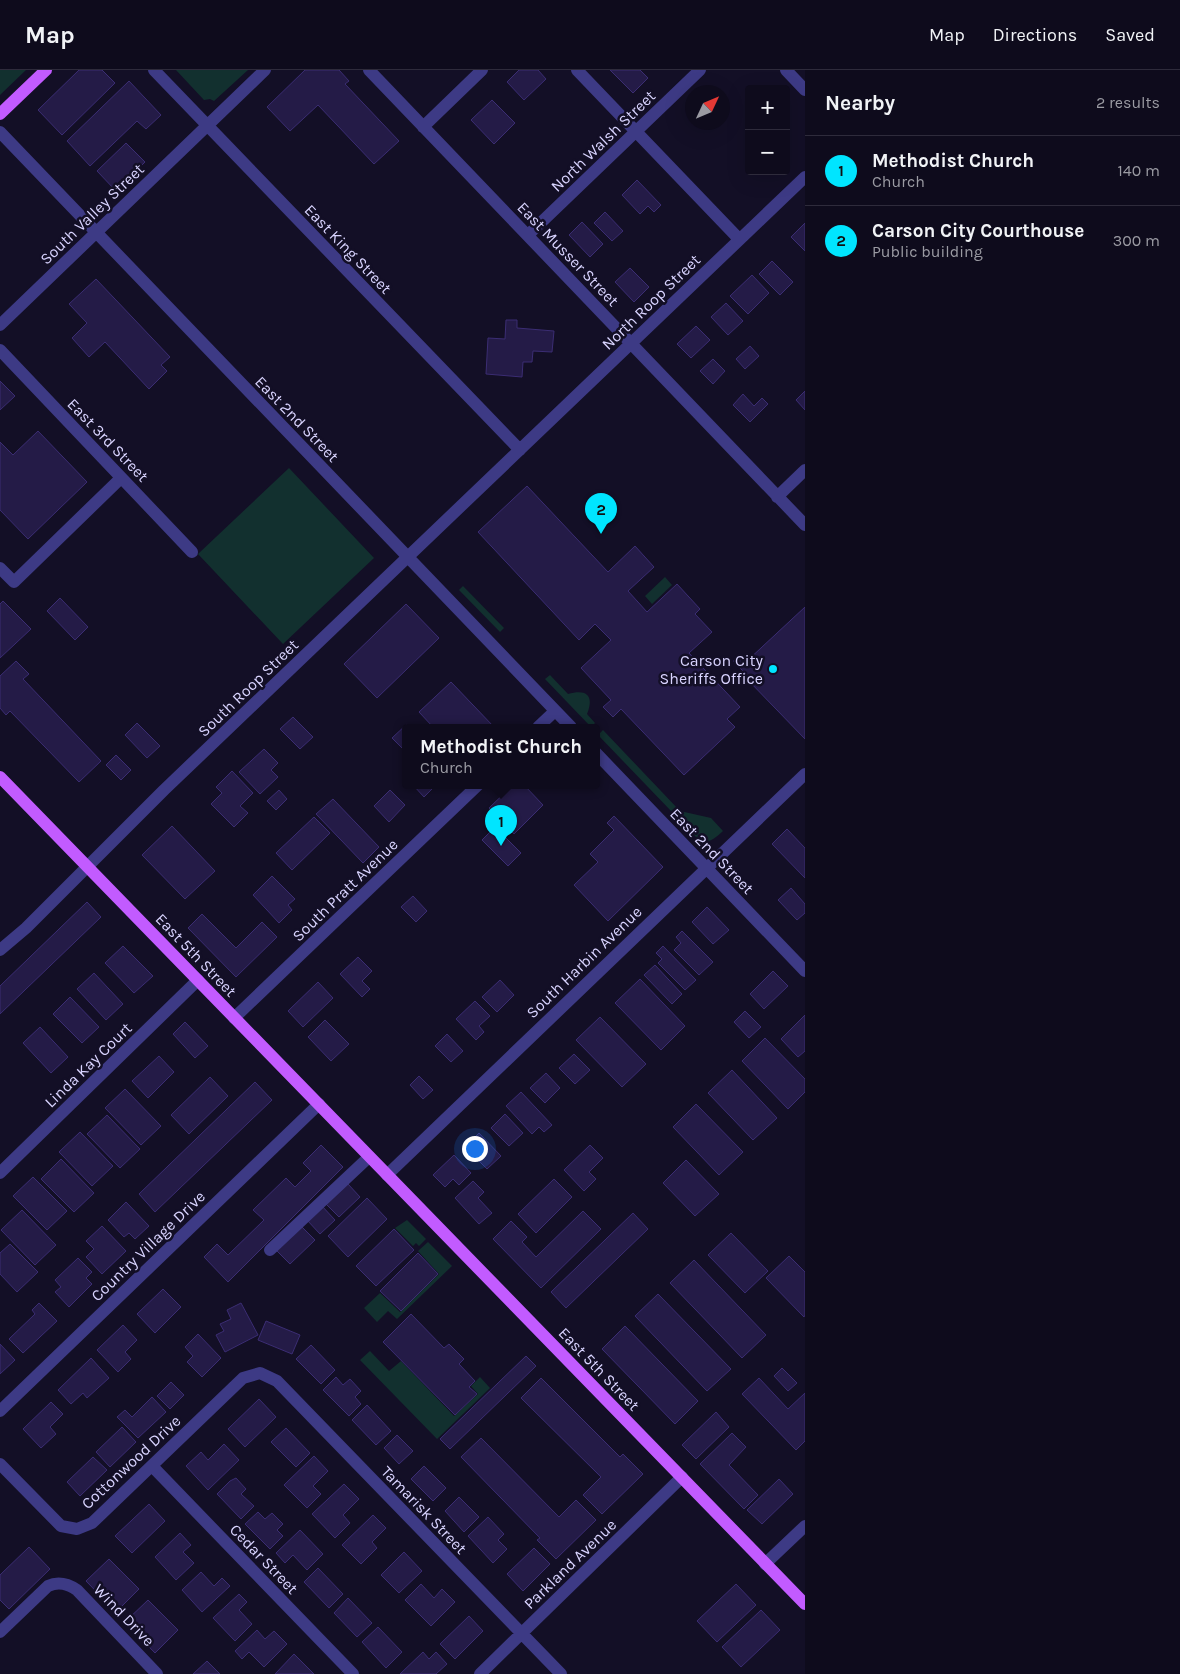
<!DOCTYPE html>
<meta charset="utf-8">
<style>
body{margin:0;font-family:Karla,sans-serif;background:#171425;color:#f1f3f6}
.controls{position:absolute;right:15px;top:15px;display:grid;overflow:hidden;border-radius:5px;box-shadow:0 5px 20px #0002}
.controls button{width:45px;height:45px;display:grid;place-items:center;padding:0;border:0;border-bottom:1px solid #2e2b3b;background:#0e0b1c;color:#f1f3f6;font:25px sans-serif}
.compass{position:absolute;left:685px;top:15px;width:45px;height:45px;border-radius:50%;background:#0e0b1c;box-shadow:0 5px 20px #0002;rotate:46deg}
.you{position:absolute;left:474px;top:1078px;width:18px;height:18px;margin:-12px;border:4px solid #fff;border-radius:50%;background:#1a73e8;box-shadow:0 0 0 8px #1a73e833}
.badge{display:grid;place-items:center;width:32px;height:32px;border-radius:50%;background:#00e5ff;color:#111;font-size:16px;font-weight:700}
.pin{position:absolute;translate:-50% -41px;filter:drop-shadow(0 1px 2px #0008)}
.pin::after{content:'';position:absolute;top:26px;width:18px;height:15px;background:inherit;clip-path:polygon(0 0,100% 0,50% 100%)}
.popup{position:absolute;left:402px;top:654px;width:198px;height:65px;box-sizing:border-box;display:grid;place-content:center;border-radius:5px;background:#0e0b1c;filter:drop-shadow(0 1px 4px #0005);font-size:16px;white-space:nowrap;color:#9b9ba3}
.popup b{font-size:19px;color:#f1f3f6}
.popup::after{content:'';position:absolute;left:50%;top:100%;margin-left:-10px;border:10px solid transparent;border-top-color:#0e0b1c}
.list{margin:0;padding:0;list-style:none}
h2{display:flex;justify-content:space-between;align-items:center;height:65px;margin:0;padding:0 20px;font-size:21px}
h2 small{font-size:16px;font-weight:400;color:#9b9ba3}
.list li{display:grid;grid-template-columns:32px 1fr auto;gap:15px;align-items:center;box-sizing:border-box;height:70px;padding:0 20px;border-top:1px solid #2e2b3b}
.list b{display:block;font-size:19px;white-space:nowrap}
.list p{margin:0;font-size:16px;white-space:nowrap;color:#9b9ba3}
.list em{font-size:16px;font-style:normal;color:#9b9ba3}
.map{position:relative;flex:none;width:805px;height:1604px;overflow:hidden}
header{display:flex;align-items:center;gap:30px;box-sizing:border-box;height:70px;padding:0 25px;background:#0e0b1c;border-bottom:1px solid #2e2b3b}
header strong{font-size:24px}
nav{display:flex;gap:28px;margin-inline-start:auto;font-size:18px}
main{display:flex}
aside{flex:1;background:#0e0b1c}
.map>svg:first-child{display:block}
.green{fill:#12302f}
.building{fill:#241b47;stroke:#3b2d73}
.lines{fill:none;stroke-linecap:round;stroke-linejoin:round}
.minor{stroke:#3d3a85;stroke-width:12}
.major{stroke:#c25bff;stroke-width:12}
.poi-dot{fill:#00e5ff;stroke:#130f26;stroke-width:2}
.labels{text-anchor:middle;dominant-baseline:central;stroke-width:5;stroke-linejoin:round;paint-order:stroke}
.street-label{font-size:16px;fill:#d9d4ff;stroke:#130f26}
.poi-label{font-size:16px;fill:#d9d4ff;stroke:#130f26;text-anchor:end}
</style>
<header>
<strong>Map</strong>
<nav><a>Map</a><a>Directions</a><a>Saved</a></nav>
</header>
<main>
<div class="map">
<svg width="805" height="1604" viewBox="0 0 805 1604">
<rect width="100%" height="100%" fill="#130f26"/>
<!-- green -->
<path class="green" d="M 0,0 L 26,0 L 0,25 Z
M 176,0 L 248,0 L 214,31 L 210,29 L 204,30 Z
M 289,398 L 374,488 L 283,574 L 198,484 Z
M 665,507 L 672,515 L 652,534 L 645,526 Z
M 463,516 L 504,558 L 500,562 L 459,520 Z
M 550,605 L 568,624 C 585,619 595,624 587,644 L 595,653 L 591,657 L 545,609 Z
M 603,660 L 680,741 L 711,748 L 723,761 C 714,769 709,775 697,768 L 598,665 Z
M 407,1150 L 426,1169 L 419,1176 L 416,1173 L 413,1176 L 395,1158 Z
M 428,1172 L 452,1196 L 397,1249 L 388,1241 L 377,1252 L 364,1238 L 380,1223 L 400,1242 L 439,1204 L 418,1181 Z
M 370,1281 L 389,1301 L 401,1291 L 454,1346 L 478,1324 L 471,1316 L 480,1307 L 490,1318 L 437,1369 L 360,1290 Z"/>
<!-- building -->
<path class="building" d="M 79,0 L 102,0 L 115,13 L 62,65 L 38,40 Z
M 305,0 L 339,0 L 349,11 L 345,14 L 399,71 L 374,94 L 318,35 L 290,61 L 267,37 Z
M 519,0 L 538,0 L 546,9 L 524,30 L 507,12 Z
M 610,0 L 640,0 L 648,8 L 633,23 Z
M 129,11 L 161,45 L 146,59 L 137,51 L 90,96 L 67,71 Z
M 492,30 L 515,53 L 494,74 L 471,50 Z
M 126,73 L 145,92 L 116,121 L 97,101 Z
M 637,110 L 661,135 L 654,142 L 648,136 L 640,144 L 622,125 Z
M 605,142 L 623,161 L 612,171 L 594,153 Z
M 582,152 L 603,174 L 590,187 L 569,165 Z
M 805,153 L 805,181 L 791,167 Z
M 772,191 L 793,212 L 780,225 L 759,204 Z
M 630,198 L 649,217 L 634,232 L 615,212 Z
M 752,205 L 769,223 L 748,244 L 730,226 Z
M 96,209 L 170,287 L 161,295 L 167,301 L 149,319 L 105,272 L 89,287 L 72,268 L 87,253 L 69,234 Z
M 726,233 L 743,251 L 728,265 L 711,247 Z
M 506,250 L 517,250 L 517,258 L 554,261 L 552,282 L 533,281 L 532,292 L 523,292 L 522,307 L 486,304 L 488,268 L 505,269 Z
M 696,256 L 710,270 L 691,288 L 677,274 Z
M 750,276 L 759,286 L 745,299 L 736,289 Z
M 713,289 L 725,301 L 713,314 L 700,301 Z
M 0,311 L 15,326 L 0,340 Z
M 805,321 L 805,340 L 796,330 Z
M 743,324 L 754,336 L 762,328 L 768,334 L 750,352 L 733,335 Z
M 38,361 L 87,412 L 28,469 L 0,440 L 0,372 L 13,385 Z
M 527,416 L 608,502 L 635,476 L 654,497 L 628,521 L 647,542 L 677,514 L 700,539 L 695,544 L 712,562 L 689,583 L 740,637 L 727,649 L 735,657 L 684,705 L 621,639 L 613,647 L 603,637 L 611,630 L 581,598 L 611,570 L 595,554 L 579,570 L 478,462 Z
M 60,528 L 88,557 L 75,570 L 47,541 Z
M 3,531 L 31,559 L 0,588 L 0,534 Z
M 406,534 L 439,568 L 377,628 L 344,594 Z
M 805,537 L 805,669 L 746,608 L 748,606 L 733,591 L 741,584 L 747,591 Z
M 16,591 L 29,604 L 23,609 L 101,691 L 79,712 L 10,641 L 6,645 L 0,638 L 0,606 Z
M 451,612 L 494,657 L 433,657 L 419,642 Z
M 293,647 L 313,667 L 300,679 L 280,659 Z
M 137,653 L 160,676 L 147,688 L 125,665 Z
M 407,654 L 410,657 L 406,657 L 406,682 L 392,668 Z
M 264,679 L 278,693 L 271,700 L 278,707 L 260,724 L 239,702 Z
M 116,685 L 131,700 L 121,710 L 106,695 Z
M 232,701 L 253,723 L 240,736 L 248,743 L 234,757 L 211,734 L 222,723 L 216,717 Z
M 413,715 L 436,715 L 424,727 Z
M 513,715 L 524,715 L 543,735 L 514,764 L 489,738 Z
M 279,720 L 287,729 L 276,740 L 267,731 Z
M 390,720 L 405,735 L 389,752 L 374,736 Z
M 333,729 L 379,777 L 363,793 L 316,744 Z
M 614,746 L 663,797 L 608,851 L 574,815 L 598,792 L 590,784 L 614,760 L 607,753 Z
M 314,747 L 330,763 L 292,800 L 276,783 Z
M 172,756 L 215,801 L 185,829 L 142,785 Z
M 495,757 L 521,783 L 508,796 L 482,770 Z
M 787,759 L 805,778 L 805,808 L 772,774 Z
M 272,806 L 295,829 L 288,835 L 292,840 L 279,853 L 253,825 Z
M 791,818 L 805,834 L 805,843 L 797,850 L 778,830 Z
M 413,826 L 427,841 L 416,852 L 401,837 Z
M 87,832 L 101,847 L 0,944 L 0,916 Z
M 707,837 L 729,860 L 713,874 L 692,852 Z
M 202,844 L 236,878 L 262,852 L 277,867 L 236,907 L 188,858 Z
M 682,861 L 713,892 L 699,905 L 674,880 L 681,873 L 676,867 Z
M 123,876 L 153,906 L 134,923 L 105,893 Z
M 663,876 L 696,910 L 685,920 L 658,893 L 662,889 L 656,883 Z
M 358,887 L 372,901 L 362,911 L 370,919 L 362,927 L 340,904 Z
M 655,895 L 682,924 L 672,934 L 644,905 Z
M 773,901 L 788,916 L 764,939 L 750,924 Z
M 94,903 L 123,934 L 106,950 L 77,919 Z
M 640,909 L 685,956 L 661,980 L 615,933 Z
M 500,910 L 514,925 L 497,942 L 482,927 Z
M 318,912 L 333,928 L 303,957 L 288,941 Z
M 70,927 L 99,957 L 82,973 L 53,944 Z
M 475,931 L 490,946 L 479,956 L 484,962 L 476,970 L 456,949 Z
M 745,941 L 761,957 L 749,968 L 734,952 Z
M 805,945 L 805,981 L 798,987 L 781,969 Z
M 600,947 L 646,994 L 622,1017 L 576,970 Z
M 325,950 L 349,974 L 331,991 L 308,967 Z
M 185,952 L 208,976 L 195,988 L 173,964 Z
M 40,957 L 68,987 L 51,1003 L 23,973 Z
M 447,964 L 463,981 L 451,992 L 435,976 Z
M 765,968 L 805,1009 L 805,1022 L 788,1039 L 742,991 Z
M 574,984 L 590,1000 L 575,1014 L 559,998 Z
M 159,986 L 174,1002 L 148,1028 L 132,1011 Z
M 732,1000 L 777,1048 L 753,1070 L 708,1023 Z
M 546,1003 L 560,1018 L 545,1033 L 530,1018 Z
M 419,1006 L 433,1020 L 423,1029 L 410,1015 Z
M 210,1007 L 228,1026 L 189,1064 L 171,1045 Z
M 255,1012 L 272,1030 L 155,1142 L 139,1124 Z
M 125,1019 L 161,1056 L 141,1075 L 105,1038 Z
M 521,1022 L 552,1055 L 544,1062 L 539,1057 L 532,1064 L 506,1036 Z
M 696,1034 L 743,1082 L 719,1105 L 673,1057 Z
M 505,1044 L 523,1063 L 509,1076 L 491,1058 Z
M 107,1045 L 140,1079 L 120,1098 L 87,1064 Z
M 80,1062 L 113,1096 L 92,1116 L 59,1082 Z
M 479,1063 L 501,1086 L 487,1099 L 465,1077 Z
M 321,1075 L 343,1097 L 228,1212 L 204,1187 L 217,1174 L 228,1185 L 264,1150 L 253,1140 L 286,1108 L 295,1117 L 311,1101 L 303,1093 Z
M 590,1075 L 603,1088 L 589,1102 L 596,1109 L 584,1121 L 564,1100 Z
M 454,1085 L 471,1103 L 459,1115 L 453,1109 L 445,1117 L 433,1105 Z
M 61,1089 L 94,1123 L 74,1142 L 41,1109 Z
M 686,1090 L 719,1124 L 695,1146 L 663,1113 Z
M 33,1107 L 67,1141 L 47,1160 L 13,1126 Z
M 554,1109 L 572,1127 L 536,1163 L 518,1144 Z
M 473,1111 L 484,1122 L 478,1128 L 492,1143 L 479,1154 L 455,1128 Z
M 348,1114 L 360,1127 L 339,1147 L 326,1134 Z
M 367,1128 L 387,1149 L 348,1187 L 328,1166 Z
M 126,1132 L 149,1156 L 135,1169 L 129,1163 L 124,1167 L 108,1150 Z
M 321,1135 L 335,1150 L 320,1164 L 306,1149 Z
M 22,1140 L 56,1175 L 35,1195 L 1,1160 Z
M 583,1141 L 601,1159 L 541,1218 L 493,1169 L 511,1151 L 527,1167 L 522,1172 L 536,1187 Z
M 633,1143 L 648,1159 L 566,1238 L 551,1222 Z
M 300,1155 L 315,1170 L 290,1194 L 275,1179 Z
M 102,1156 L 126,1181 L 102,1204 L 86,1187 L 94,1179 L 86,1171 Z
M 394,1159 L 414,1180 L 376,1216 L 356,1196 Z
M 731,1163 L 768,1201 L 745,1223 L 708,1185 Z
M 10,1174 L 38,1202 L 17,1222 L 0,1204 L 0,1183 Z
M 418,1183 L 438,1204 L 401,1241 L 380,1221 Z
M 789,1186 L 805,1202 L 805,1245 L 804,1247 L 766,1208 Z
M 78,1188 L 92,1202 L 86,1208 L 92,1214 L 69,1237 L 55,1222 L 61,1217 L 55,1210 Z
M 694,1190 L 766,1265 L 742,1288 L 670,1213 Z
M 163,1219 L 181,1237 L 155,1263 L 137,1244 Z
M 658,1224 L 731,1299 L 707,1321 L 635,1246 Z
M 39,1233 L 57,1251 L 23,1283 L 9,1269 L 35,1244 L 32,1240 Z
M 241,1233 L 258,1265 L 225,1282 L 216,1265 L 224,1261 L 220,1254 L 231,1249 L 227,1240 Z
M 411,1244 L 444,1278 L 449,1274 L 464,1289 L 459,1294 L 475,1311 L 469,1317 L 477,1324 L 455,1345 L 383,1272 Z
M 266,1251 L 300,1265 L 292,1284 L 258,1270 Z
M 123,1255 L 137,1270 L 125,1282 L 131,1289 L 118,1302 L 97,1280 Z
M 625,1256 L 698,1331 L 675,1354 L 602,1279 Z
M 198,1264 L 221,1288 L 202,1307 L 187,1292 L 193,1286 L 185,1277 Z
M 0,1274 L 15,1290 L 0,1304 Z
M 311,1275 L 335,1300 L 321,1314 L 296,1289 Z
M 526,1286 L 536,1296 L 450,1379 L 440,1369 Z
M 91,1288 L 109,1308 L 87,1328 L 83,1323 L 71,1334 L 58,1320 Z
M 782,1298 L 797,1313 L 788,1321 L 774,1306 Z
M 336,1307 L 343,1315 L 350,1309 L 361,1321 L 355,1327 L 361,1334 L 349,1346 L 323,1320 Z
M 541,1308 L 620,1387 L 623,1384 L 643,1404 L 602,1444 L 583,1425 L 601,1407 L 521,1328 Z
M 759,1308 L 788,1339 L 805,1323 L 805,1371 L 796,1380 L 742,1324 Z
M 171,1312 L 184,1325 L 170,1339 L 157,1326 Z
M 152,1327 L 166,1342 L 138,1368 L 117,1347 L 125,1340 L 132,1347 Z
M 259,1329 L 276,1347 L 245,1377 L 228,1359 Z
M 51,1332 L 63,1344 L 50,1357 L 56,1364 L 41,1378 L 23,1359 Z
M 367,1335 L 391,1361 L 376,1375 L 352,1350 Z
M 716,1342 L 729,1357 L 696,1389 L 682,1375 Z
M 122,1357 L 136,1372 L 110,1397 L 96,1382 Z
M 286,1358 L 310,1383 L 296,1397 L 271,1372 Z
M 732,1363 L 746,1377 L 729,1395 L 758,1425 L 744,1439 L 700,1394 Z
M 397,1365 L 413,1381 L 399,1394 L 384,1378 Z
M 481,1368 L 559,1447 L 576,1430 L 596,1450 L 556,1489 L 537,1470 L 540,1468 L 461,1387 Z
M 224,1374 L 239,1390 L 208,1420 L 186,1396 L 201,1382 L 208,1390 Z
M 314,1386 L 328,1401 L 313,1416 L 321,1424 L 307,1438 L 284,1415 Z
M 93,1387 L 107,1400 L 80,1426 L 67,1412 Z
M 424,1396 L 446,1418 L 433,1431 L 411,1409 Z
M 236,1408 L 246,1419 L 241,1424 L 254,1436 L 241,1449 L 217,1424 L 230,1411 Z
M 779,1409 L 793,1424 L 762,1454 L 747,1440 Z
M 344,1414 L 359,1429 L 343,1445 L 350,1453 L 335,1468 L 312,1444 Z
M 459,1427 L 479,1447 L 464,1462 L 445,1441 Z
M 149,1434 L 165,1451 L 132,1483 L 115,1466 Z
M 258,1442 L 265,1449 L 272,1443 L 283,1454 L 277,1460 L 283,1466 L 270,1479 L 245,1454 Z
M 373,1445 L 386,1458 L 372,1472 L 377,1478 L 361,1494 L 342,1475 Z
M 488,1447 L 504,1464 L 498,1470 L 507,1479 L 493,1493 L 468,1466 Z
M 300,1460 L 323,1484 L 307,1500 L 293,1485 L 285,1493 L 276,1483 Z
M 180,1463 L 191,1475 L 183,1482 L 194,1493 L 176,1510 L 155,1487 Z
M 29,1477 L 50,1499 L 9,1539 L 0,1530 L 0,1505 Z
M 534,1478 L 550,1494 L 523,1521 L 507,1504 Z
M 404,1482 L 422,1501 L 399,1523 L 381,1505 Z
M 109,1489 L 139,1519 L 116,1542 L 86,1511 Z
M 318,1498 L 343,1524 L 329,1538 L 304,1512 Z
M 201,1502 L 214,1516 L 222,1508 L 230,1516 L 202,1542 L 182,1520 Z
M 421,1514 L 434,1528 L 442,1519 L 455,1532 L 431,1556 L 405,1530 Z
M 736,1514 L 756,1535 L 717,1572 L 697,1551 Z
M 239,1524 L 247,1532 L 239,1540 L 252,1554 L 235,1571 L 213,1548 Z
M 348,1528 L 372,1553 L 357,1567 L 334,1543 Z
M 148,1530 L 178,1560 L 155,1583 L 125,1552 Z
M 761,1540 L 780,1560 L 741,1597 L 722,1577 Z
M 469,1546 L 483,1561 L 455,1589 L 440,1574 Z
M 378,1557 L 402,1582 L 386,1598 L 362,1572 Z
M 257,1560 L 265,1569 L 274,1561 L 287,1574 L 264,1597 L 249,1582 L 242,1589 L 235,1581 Z
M 423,1582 L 429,1589 L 436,1582 L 447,1594 L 436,1604 L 400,1604 Z
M 294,1584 L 314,1604 L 275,1604 Z
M 207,1591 L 220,1604 L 193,1604 Z"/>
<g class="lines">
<!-- minor -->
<path class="minor" d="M 154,0 L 520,380
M 369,0 L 805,455
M 577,0 L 739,169
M 786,0 L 805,20
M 423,57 L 482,0
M 0,62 L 571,657
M 528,165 L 700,0
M 0,255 L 265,0
M 0,280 L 192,482
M 777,427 L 805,400
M 0,498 L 14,512 L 121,408
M 538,657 L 555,641
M 596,683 L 805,901
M 0,880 L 26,858 L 164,720 L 805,107
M 234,948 L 478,715
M 0,1103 L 198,910
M 387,1105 L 805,704
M 270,1180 L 369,1087
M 0,1341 L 319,1034
M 0,1394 L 61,1456 L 77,1459 L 92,1453 L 243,1308 L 260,1303 L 277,1311 L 561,1604
M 152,1396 L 353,1604
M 765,1494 L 805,1456
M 0,1562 L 48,1516 C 59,1511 68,1514 77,1520 L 157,1604
M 480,1604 L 682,1407"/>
<!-- major -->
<path class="major" d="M 0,44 L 46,0
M 0,707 L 805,1534"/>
</g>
<!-- markers -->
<circle class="poi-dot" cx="773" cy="599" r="5"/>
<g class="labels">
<!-- street labels -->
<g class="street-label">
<text transform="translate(603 71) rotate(-44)">North Walsh Street</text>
<text transform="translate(92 144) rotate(-44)">South Valley Street</text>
<text transform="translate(348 179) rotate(46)">East King Street</text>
<text transform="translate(568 184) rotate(46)">East Musser Street</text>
<text transform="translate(651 232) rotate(-44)">North Roop Street</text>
<text transform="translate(297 349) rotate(46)">East 2nd Street</text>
<text transform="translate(108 370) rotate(46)">East 3rd Street</text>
<text transform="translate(248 618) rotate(-44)">South Roop Street</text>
<text transform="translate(712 781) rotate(46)">East 2nd Street</text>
<text transform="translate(345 820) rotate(-44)">South Pratt Avenue</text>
<text transform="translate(196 885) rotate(46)">East 5th Street</text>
<text transform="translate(584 892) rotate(-44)">South Harbin Avenue</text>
<text transform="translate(88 995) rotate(-44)">Linda Kay Court</text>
<text transform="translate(148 1176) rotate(-44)">Country Village Drive</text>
<text transform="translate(599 1299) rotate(46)">East 5th Street</text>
<text transform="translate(131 1392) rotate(-43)">Cottonwood Drive</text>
<text transform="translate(424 1440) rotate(46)">Tamarisk Street</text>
<text transform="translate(264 1489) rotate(46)">Cedar Street</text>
<text transform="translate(570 1494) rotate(-44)">Parkland Avenue</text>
<text transform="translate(124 1545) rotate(46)">Wind Drive</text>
</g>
<!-- poi labels -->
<g class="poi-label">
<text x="763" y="590">Carson City<tspan x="763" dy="18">Sheriffs Office</tspan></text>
</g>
</g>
</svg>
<div class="controls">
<button>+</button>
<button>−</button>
</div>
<svg class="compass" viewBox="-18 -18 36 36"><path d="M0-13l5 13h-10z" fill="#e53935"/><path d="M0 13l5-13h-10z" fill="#9b9ba3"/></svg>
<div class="you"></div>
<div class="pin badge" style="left:501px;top:776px">1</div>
<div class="popup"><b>Methodist Church</b>Church</div>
<div class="pin badge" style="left:601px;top:464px">2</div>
</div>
<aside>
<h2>Nearby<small>2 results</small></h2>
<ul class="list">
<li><span class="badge">1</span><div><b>Methodist Church</b><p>Church</p></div><em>140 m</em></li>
<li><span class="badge">2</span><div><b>Carson City Courthouse</b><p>Public building</p></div><em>300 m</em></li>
</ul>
</aside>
</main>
